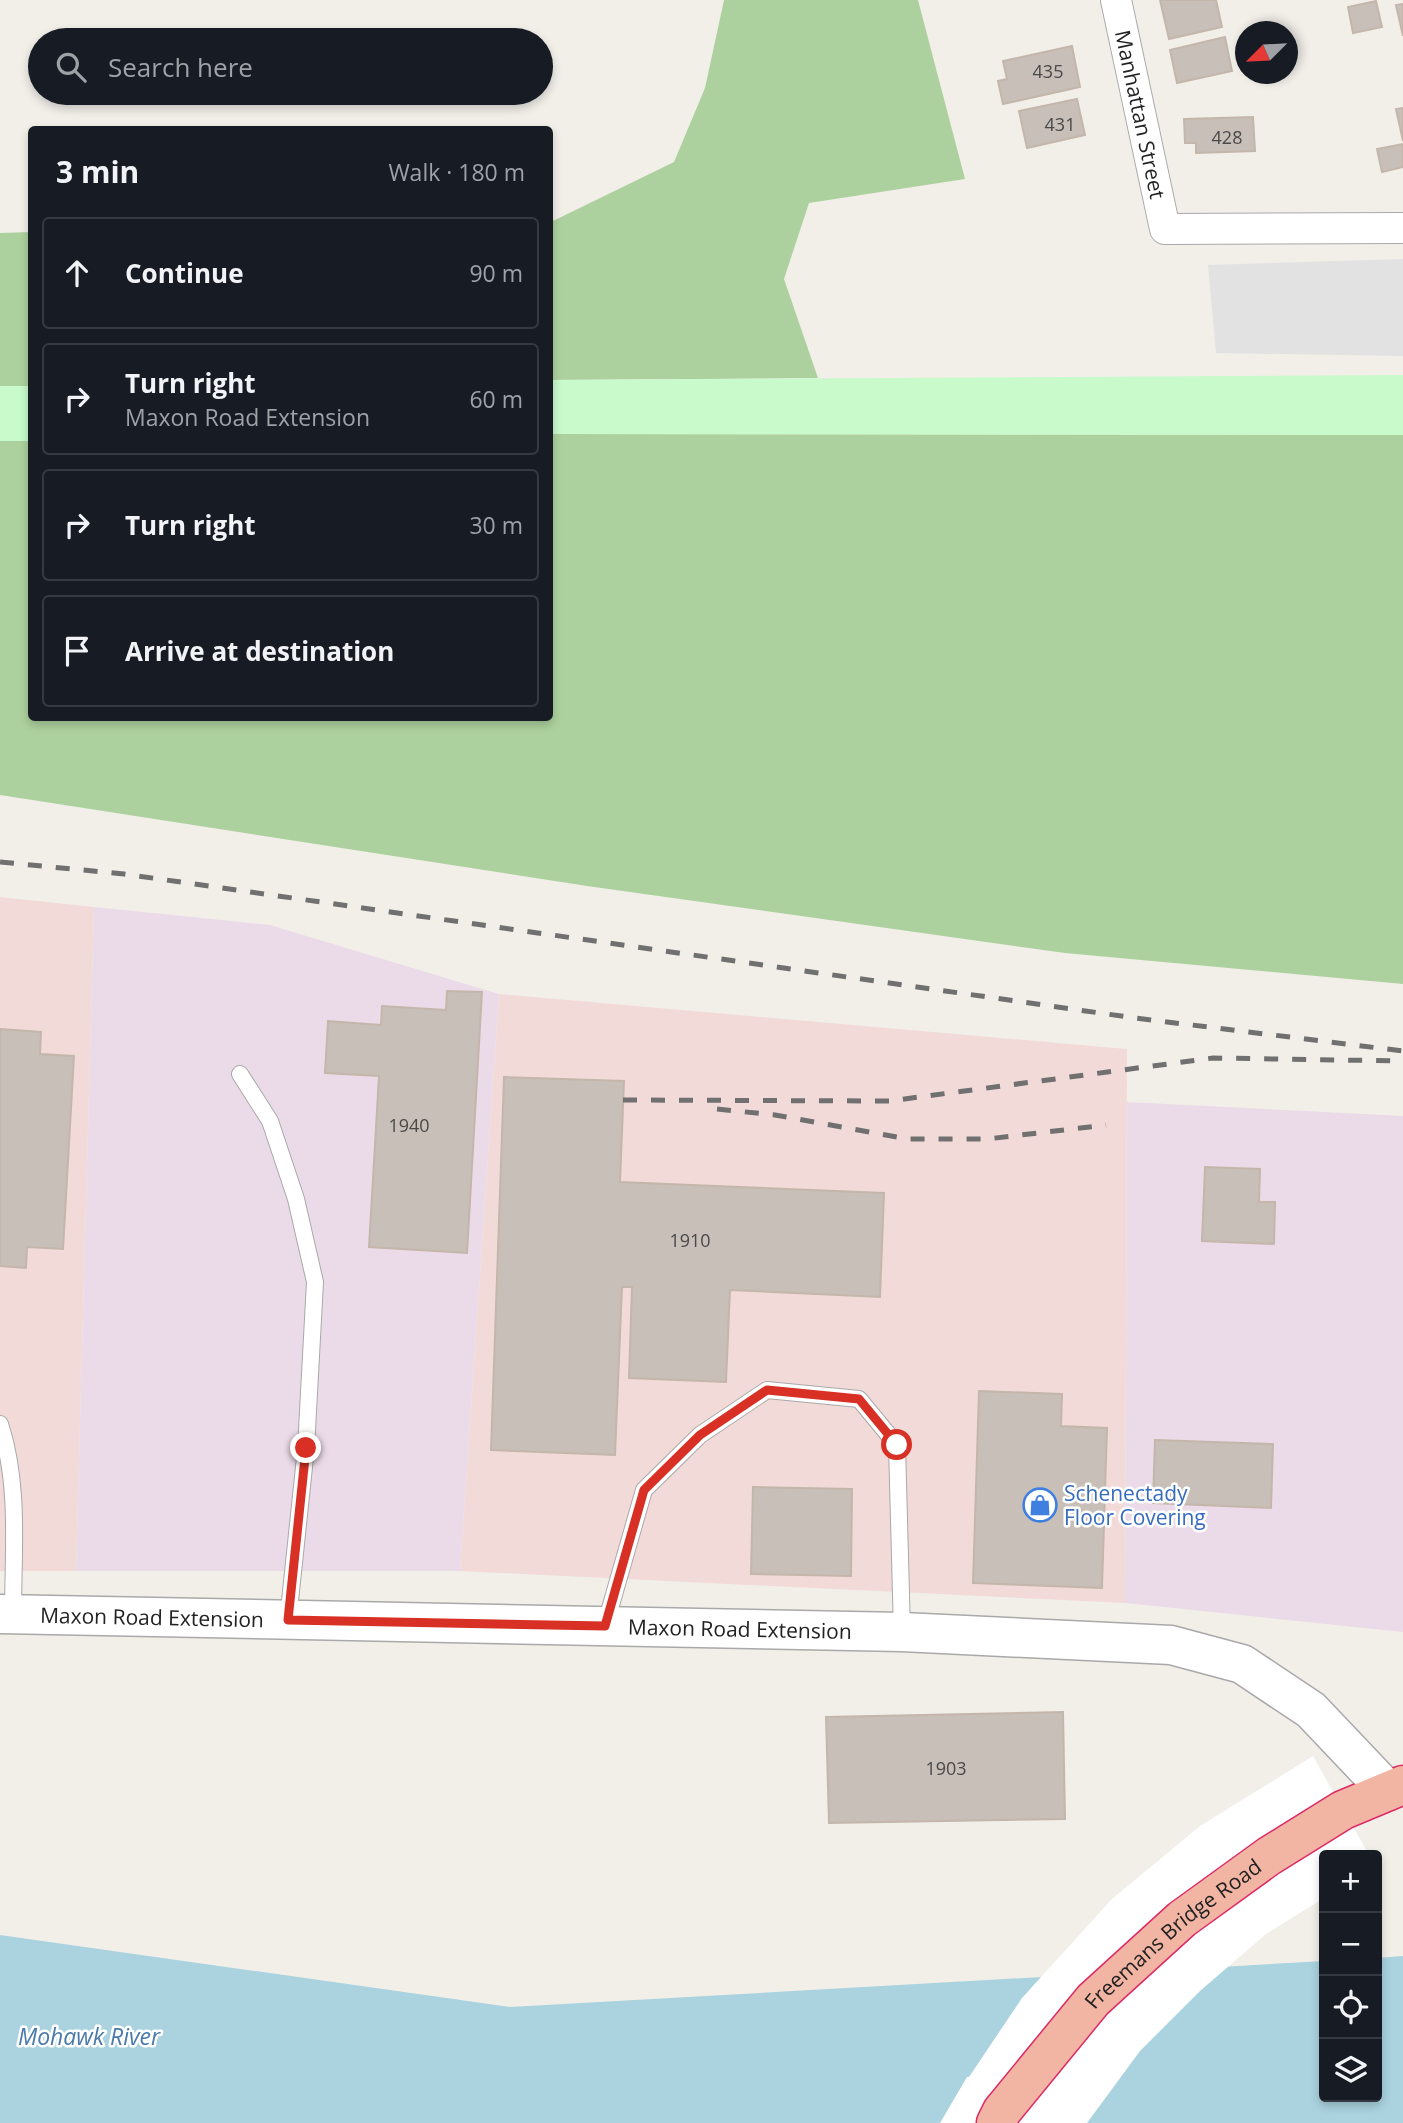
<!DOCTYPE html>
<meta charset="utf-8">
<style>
body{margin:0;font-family:"Open Sans",sans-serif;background:#242831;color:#f1f3f6}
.controls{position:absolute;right:21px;bottom:21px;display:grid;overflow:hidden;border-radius:7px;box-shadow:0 4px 10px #0003}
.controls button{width:63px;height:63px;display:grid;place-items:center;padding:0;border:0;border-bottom:2px solid #363941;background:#171b24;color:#f1f3f6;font:35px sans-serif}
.compass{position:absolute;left:1235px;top:21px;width:63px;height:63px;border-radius:50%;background:#171b24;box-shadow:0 4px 10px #0003;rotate:246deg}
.stop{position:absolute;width:21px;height:21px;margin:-16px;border:5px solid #d93025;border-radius:50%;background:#fff}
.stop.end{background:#d93025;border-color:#fff;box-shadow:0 2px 7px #0008}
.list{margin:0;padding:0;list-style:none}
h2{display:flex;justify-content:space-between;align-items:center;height:91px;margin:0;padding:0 28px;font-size:30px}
h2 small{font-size:23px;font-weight:400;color:#9ea1a6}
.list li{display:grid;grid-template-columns:46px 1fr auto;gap:21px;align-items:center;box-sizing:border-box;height:112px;margin:0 14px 14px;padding:0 14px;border:2px solid #363941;border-radius:7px}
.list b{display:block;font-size:26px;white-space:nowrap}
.list p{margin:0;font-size:23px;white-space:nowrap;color:#9ea1a6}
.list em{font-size:23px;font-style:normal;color:#9ea1a6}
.icon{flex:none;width:38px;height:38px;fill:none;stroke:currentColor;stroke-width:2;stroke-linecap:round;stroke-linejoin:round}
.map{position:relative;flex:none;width:1403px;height:2123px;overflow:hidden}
.search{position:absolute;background:#171b24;box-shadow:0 4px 10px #0003;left:28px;top:28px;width:525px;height:77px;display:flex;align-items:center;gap:18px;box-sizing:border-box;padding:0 24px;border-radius:38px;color:#9ea1a6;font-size:26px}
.panel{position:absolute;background:#171b24;box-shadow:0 4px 10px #0003;left:28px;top:126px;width:525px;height:595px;border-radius:7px}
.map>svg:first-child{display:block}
.commercial{fill:#f2dad9}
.industrial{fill:#ebdbe8}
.forest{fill:#add19e}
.park{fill:#c8facc}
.parking{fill:#e2e2e2}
.water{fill:#aad3df}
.pier{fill:#fff}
.building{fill:#c7bfb8;stroke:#c4b6ab;stroke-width:2}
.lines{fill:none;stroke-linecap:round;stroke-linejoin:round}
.service-casing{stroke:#a9a9a9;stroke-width:18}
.minor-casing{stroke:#a9a9a9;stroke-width:32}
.tertiary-casing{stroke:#a9a9a9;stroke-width:41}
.trunk-casing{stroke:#dc2a67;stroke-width:41}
.service{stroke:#fff;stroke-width:16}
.minor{stroke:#fff;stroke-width:30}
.tertiary{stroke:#fff;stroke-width:38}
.trunk{stroke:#f2b4a3;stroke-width:38}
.rail{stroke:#707070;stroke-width:5;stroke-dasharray:14 14;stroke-linecap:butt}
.route{stroke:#d93025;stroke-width:9}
.labels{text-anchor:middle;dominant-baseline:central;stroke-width:5;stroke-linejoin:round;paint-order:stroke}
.number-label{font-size:18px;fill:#4b4948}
.street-label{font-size:21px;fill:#222;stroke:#fff}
.shop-label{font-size:21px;fill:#366cbe;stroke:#fff;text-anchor:start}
.water-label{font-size:23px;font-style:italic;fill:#4a7aab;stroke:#fff}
</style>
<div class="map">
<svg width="1403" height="2123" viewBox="0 0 1403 2123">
<rect width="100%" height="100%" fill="#f2efe9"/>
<!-- commercial -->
<path class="commercial" d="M 0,897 L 94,907 L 76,1571 L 0,1571 Z
M 499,994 L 1127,1049 L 1125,1603 L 460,1571 Z"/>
<!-- industrial -->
<path class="industrial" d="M 94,907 L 270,925 L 499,994 L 460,1571 L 76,1571 Z
M 1127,1102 L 1403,1116 L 1403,1632 L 1125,1603 Z"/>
<!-- forest -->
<path class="forest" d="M 724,0 L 918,0 L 965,179 L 809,203 L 784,279 L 818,378 L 550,380 L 550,221 L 555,220 L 674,162 L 705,88 Z
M 31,232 L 31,386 L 0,386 L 0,233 Z
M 550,434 L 1403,435 L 1403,984 L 1065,953 L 587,886 L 0,795 L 0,441 L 31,441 L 32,718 L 550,718 Z"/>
<!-- park -->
<path class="park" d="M 1403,375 L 1403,435 L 550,434 L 550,380 Z
M 0,386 L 31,386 L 31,441 L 0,441 Z"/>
<!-- parking -->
<path class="parking" d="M 1403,259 L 1403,356 L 1216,353 L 1208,265 Z"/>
<!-- water -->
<path class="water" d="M 0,1935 L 510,2007 L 1324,1961 L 1324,2097 L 1377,2097 L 1377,1958 L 1403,1956 L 1403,2123 L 0,2123 Z"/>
<!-- pier -->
<path class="pier" d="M 1313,1756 L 1369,1855 L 1324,1855 L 1324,1898 L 1266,1934 L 1200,1991 L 1140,2051 L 1087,2123 L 940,2123 L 967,2077 L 969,2077 L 1022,1998 L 1112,1899 L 1200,1826 Z"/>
<!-- building -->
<path class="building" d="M 1160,0 L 1216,0 L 1222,27 L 1169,39 Z
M 1376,1 L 1382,27 L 1353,33 L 1348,7 Z
M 1403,4 L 1403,36 L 1396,5 Z
M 1225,37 L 1232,71 L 1177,83 L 1170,50 Z
M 1072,46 L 1080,87 L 1003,104 L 998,81 L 1007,79 L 1003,61 Z
M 1077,99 L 1085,135 L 1027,148 L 1019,111 Z
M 1403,108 L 1403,141 L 1396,109 Z
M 1253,117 L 1255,151 L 1196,153 L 1196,143 L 1185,143 L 1184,119 Z
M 1403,144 L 1403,167 L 1382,172 L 1377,149 Z
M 447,991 L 482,992 L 467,1253 L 369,1247 L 379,1076 L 325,1073 L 328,1021 L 381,1025 L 382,1006 L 446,1010 Z
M 0,1029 L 41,1032 L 40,1054 L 74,1056 L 63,1249 L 27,1247 L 26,1268 L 0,1266 Z
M 504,1077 L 624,1081 L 620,1182 L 884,1193 L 880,1297 L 730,1290 L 726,1382 L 629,1378 L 632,1287 L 622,1287 L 615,1455 L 491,1450 Z
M 1205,1167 L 1260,1169 L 1259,1202 L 1275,1202 L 1274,1244 L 1202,1241 Z
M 979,1391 L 1062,1394 L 1061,1426 L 1107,1428 L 1102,1588 L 973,1583 Z
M 1155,1440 L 1273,1444 L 1271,1508 L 1153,1503 Z
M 753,1487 L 852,1489 L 851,1576 L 751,1574 Z
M 1063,1712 L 1065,1819 L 829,1823 L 826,1717 Z"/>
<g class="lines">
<defs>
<path id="service" d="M 240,1074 L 270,1121 L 296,1199 L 315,1282 L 306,1448 L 288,1620
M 0,1424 C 20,1485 13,1551 13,1615
M 605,1626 L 644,1490 L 700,1435 L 767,1390 L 859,1399 L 897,1445 L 902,1632"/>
<g id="minor">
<path id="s1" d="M 1116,0 L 1165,229 L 1403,228"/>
</g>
<g id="tertiary">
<path id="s2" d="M 0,1614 L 902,1632 L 1171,1645 L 1242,1664 L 1311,1710 L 1388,1791"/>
</g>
<g id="trunk">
<path id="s3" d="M 996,2123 L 1002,2111 L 1093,2000 L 1182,1919 L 1269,1856 L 1343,1810 L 1403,1785"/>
</g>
</defs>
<!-- service casing -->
<use href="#service" class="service-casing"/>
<!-- minor casing -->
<use href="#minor" class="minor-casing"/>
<!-- tertiary casing -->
<use href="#tertiary" class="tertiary-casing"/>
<!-- trunk casing -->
<use href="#trunk" class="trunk-casing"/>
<!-- service -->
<use href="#service" class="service"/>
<!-- minor -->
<use href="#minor" class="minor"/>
<!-- tertiary -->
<use href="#tertiary" class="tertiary"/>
<!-- trunk -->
<use href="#trunk" class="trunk"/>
<!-- rail -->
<path class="rail" d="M 0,862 L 124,874 L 1135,1018 L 1403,1051
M 623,1100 L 889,1101 L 1213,1058 L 1403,1061
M 717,1109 L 775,1115 L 908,1139 L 987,1139 L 1106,1125"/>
</g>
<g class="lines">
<!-- route -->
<path class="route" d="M 306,1448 L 288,1620 L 605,1626 L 644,1490 L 700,1435 L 767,1390 L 859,1399 L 897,1445"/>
</g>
<!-- icons -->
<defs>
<symbol id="shop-ring" viewBox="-11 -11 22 22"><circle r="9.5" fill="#fff" stroke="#3f7fe0" stroke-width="1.5"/><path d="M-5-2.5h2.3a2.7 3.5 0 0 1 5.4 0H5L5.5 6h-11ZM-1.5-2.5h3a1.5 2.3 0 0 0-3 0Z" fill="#3f7fe0"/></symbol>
</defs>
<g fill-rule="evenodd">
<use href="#shop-ring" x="1021" y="1486" width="38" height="38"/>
</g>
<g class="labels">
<!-- number labels -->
<g class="number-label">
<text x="1048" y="71">435</text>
<text x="1060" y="124">431</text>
<text x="1227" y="137">428</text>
<text x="409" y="1125">1940</text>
<text x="690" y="1240">1910</text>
<text x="946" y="1768">1903</text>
</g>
<!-- street labels -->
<g class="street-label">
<text stroke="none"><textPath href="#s1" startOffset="117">Manhattan Street</textPath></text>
<text stroke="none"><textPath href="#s2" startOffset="152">Maxon Road Extension</textPath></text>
<text stroke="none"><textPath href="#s2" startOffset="740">Maxon Road Extension</textPath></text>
<text stroke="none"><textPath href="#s3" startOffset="261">Freemans Bridge Road</textPath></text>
</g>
<!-- shop labels -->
<g class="shop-label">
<text x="1064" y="1493">Schenectady<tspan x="1064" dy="24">Floor Covering</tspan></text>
</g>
<!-- water labels -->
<g class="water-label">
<text x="89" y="2036">Mohawk River</text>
</g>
</g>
</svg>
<div class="controls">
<button>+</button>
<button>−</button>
<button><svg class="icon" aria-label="locate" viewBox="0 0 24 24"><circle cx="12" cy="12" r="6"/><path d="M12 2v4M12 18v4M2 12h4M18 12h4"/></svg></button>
<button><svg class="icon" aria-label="layers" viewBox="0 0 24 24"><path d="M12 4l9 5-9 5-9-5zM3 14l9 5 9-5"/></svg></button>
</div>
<svg class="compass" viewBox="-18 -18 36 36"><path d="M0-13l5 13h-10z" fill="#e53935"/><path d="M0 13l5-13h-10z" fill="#9ea1a6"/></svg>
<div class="stop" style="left:897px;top:1445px"></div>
<div class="stop end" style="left:306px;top:1448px"></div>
<div class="search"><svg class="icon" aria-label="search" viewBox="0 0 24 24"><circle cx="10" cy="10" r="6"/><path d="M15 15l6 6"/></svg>Search here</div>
<section class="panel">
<h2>3 min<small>Walk · 180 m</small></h2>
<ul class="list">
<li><svg class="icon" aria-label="ahead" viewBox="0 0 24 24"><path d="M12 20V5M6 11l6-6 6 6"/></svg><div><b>Continue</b></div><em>90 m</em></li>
<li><svg class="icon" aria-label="right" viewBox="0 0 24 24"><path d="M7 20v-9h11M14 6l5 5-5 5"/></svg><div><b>Turn right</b><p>Maxon Road Extension</p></div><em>60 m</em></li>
<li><svg class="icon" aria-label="right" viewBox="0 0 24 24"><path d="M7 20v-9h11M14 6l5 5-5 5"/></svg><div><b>Turn right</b></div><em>30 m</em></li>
<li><svg class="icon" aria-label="arrive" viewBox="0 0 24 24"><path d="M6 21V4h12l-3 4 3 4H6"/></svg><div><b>Arrive at destination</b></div></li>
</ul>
</section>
</div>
